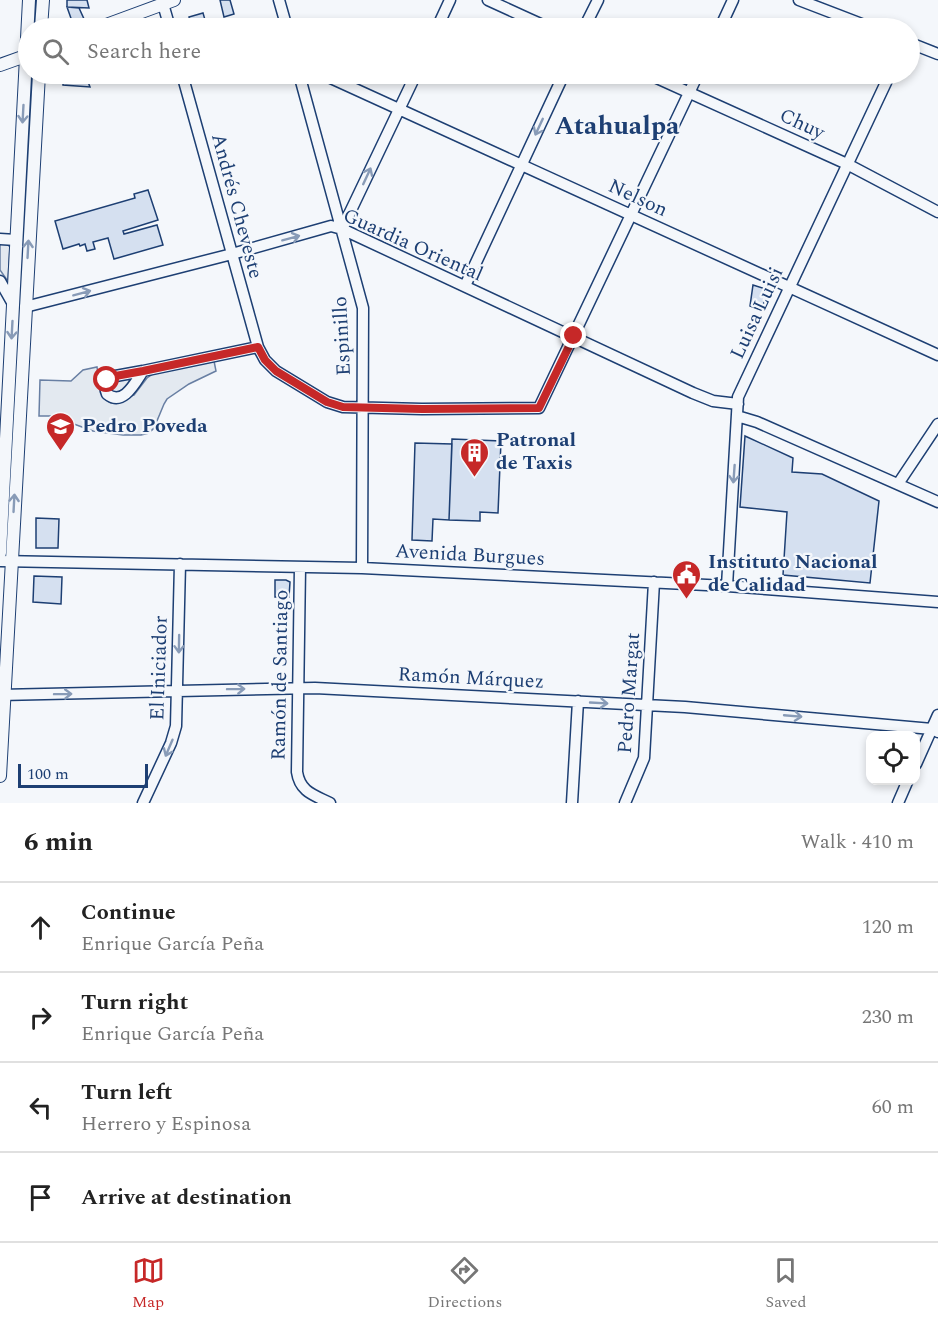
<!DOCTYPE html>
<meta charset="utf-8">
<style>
body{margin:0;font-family:Spectral,serif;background:#f6f6f6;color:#222}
.controls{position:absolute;right:18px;bottom:18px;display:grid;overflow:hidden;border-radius:12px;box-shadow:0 3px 9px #0003}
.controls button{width:54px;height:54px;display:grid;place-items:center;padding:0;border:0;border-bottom:2px solid #e0e0e0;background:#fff;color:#222;font:30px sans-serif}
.scale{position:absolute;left:18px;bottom:15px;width:130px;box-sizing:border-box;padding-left:6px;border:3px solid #1d3f73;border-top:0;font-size:16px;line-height:21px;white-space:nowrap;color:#1d3f73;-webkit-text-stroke:4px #f4f7fb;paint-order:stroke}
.stop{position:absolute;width:18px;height:18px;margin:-14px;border:4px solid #c62828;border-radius:50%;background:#fff}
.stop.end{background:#c62828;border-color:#fff;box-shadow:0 2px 6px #0008}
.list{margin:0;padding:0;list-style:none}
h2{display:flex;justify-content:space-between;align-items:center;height:78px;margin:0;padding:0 24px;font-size:26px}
h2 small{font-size:20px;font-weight:400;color:#767676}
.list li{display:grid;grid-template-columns:39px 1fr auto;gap:18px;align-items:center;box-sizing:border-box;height:90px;padding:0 24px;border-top:2px solid #e0e0e0}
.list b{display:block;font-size:22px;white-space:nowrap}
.list p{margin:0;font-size:20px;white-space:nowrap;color:#767676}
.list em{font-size:20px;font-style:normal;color:#767676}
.icon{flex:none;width:33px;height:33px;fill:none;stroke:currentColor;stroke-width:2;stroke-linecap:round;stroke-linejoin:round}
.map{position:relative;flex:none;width:938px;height:803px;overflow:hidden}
.search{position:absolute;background:#fff;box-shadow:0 3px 9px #0003;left:18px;right:18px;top:18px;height:66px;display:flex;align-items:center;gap:15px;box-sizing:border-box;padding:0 21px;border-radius:33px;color:#767676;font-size:22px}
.sheet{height:438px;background:#fff}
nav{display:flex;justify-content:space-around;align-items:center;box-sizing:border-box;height:84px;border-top:2px solid #e0e0e0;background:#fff;font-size:16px;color:#767676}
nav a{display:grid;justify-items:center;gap:3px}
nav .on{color:#c62828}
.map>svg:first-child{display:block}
.green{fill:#e3e9f0;stroke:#687fa3;stroke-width:1.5}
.building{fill:#d5e0f0;stroke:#1d3f73;stroke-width:1.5}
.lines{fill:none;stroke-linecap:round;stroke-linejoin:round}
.minor-casing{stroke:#1d3f73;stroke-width:13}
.major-casing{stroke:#1d3f73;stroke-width:14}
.minor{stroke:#f4f7fb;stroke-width:10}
.major{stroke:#f4f7fb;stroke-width:12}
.oneway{stroke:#889bb7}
.route{stroke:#c62828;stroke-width:8}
.labels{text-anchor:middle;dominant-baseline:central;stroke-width:4.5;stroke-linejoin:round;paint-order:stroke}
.street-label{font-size:20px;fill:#1d3f73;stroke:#f4f7fb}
.poi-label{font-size:20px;font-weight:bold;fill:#1d3f73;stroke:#f4f7fb;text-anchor:start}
.district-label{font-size:26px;font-weight:bold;fill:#1d3f73;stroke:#f4f7fb}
</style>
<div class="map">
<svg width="938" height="803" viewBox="0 0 938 803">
<rect width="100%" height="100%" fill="#f4f7fb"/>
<!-- green -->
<path class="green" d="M 31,74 L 33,74 L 5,551 L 28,125 Z
M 0,244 L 7,244 L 10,247 L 8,279 L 7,280 L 0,270 Z
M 214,361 L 216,371 L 189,384 L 167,399 L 164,404 L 154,428 L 149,433 L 141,435 L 123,435 L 93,431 L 52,416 L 39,416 L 40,380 L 71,381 L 83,370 L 97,367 C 99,379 100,411 121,402 C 127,400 128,396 134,395 L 147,378 L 156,372 Z
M 132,378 L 133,380 L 128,387 L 116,393 L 111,391 L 109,386 L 112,381 Z"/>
<!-- building -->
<path class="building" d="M 67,0 L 87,0 L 89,8 L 67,7 Z
M 220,0 L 230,0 L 234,14 L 224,17 Z
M 67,7 L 79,8 L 84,19 L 73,24 Z
M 203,13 L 205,20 L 210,19 L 212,28 L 192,28 L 189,17 Z
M 62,74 L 85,74 L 90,87 L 63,85 L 63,81 L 61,81 Z
M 148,190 L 158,220 L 123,231 L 124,234 L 157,225 L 163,245 L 114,259 L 108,238 L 93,242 L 95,249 L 87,251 L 85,244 L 80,246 L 79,244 L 63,249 L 55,221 L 135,198 L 134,194 Z
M 753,285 L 769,290 L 761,310 L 750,306 Z
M 745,436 L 793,458 L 792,472 L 822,474 L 879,501 L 870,583 L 783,575 L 787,512 L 740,507 Z
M 452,439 L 501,441 L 498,513 L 480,512 L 480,521 L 449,520 Z
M 415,443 L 452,444 L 449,520 L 433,519 L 432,541 L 412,540 Z
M 36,518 L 59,519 L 58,548 L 36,548 Z
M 34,576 L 62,577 L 61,604 L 33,602 Z
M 275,580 L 286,580 L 290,582 L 289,597 L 275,597 Z"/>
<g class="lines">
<defs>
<path id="minor" d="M 279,0 L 287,28
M 488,0 L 549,28
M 799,0 L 872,28
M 163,4 L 170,28
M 437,28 L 450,0
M 584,28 L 598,0
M 720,28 L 733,0
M 910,43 L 938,54
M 182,74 L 258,347
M 299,74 L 363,308 L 362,568
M 322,74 L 938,355
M 648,74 L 847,164 L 938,212
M 342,229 L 416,74
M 0,239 L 16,240
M 0,281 L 13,304
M 465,286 L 564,74
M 25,307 L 232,254 L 331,226 L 342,229 L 693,393 L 713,401 L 738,404
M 143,371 C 135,383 123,407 107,394 C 104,387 105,382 110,377 L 143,371 L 258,347 L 265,360 L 276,371 L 327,402 L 343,407 L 422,409 L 539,408 L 698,74
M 737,416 L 757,422 L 938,502
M 898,484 L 938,424
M 0,561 L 362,568 L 727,586 L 938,602
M 300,567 L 297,772 C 300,792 314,795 330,803
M 727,586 L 738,397 L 890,74
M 0,695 L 315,688 L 685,707 L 932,729 L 938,732
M 916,764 L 938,715
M 143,803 L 171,743 L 176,726 L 180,564
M 572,803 L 578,701
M 625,803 L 644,758 L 654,582
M 898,803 L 908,780"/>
<path id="major" d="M 41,28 L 43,0
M 98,28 L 174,0
M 0,65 L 28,55
M 0,553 L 29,0
M 0,776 L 39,74"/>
</defs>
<!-- minor casing -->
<use href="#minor" class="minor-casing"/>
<!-- major casing -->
<use href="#major" class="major-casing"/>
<!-- minor -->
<use href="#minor" class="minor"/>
<!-- major -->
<use href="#major" class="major"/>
</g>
<!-- one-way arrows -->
<defs><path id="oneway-shaft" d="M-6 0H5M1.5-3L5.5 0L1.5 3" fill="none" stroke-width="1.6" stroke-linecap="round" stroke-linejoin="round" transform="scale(1.5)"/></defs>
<g class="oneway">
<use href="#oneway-shaft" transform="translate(23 114) rotate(93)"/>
<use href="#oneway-shaft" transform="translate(539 127) rotate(115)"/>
<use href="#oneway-shaft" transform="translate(367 176) rotate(-65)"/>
<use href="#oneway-shaft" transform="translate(291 238) rotate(-15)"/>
<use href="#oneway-shaft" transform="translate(28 249) rotate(-87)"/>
<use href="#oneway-shaft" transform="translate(82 293) rotate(-15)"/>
<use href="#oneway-shaft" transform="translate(12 330) rotate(93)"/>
<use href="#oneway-shaft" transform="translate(734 474) rotate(94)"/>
<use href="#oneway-shaft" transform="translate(14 503) rotate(-87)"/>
<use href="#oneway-shaft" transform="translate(179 644) rotate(91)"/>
<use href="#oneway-shaft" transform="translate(236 689) rotate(-1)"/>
<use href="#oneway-shaft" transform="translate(63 694) rotate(-1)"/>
<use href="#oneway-shaft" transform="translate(599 703) rotate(3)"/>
<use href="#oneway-shaft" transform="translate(793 716) rotate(5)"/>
<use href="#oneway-shaft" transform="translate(169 748) rotate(113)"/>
</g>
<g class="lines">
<!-- route -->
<path class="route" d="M 107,380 L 110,377 L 143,371 L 258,347 L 265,360 L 276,371 L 327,402 L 343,407 L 422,409 L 539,408 L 574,336"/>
</g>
<!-- icons -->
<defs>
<symbol id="university-pin" viewBox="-11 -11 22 30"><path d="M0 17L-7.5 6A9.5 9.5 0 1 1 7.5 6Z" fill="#c62828" stroke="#f4f7fb"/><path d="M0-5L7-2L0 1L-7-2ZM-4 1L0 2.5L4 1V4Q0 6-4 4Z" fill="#fff"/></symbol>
<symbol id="building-pin" viewBox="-11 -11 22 30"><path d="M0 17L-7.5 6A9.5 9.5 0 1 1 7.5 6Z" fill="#c62828" stroke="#f4f7fb"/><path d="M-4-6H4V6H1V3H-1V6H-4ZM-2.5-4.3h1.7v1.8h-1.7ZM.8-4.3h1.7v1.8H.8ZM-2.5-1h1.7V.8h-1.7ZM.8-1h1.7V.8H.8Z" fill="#fff"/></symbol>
<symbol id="civic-pin" viewBox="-11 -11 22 30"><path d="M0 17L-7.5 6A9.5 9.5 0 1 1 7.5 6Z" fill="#c62828" stroke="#f4f7fb"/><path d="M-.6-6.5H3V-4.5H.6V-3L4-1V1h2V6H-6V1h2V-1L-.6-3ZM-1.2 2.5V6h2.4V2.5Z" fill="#fff"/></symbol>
</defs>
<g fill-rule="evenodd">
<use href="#university-pin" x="44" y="410" width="33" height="45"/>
<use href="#building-pin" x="458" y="436" width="33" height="45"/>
<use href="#civic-pin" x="670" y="558" width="33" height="45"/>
</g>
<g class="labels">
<!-- street labels -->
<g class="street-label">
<text transform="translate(802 124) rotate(25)">Chuy</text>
<text transform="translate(638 198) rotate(25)">Nelson</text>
<text transform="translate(237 206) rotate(75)">Andrés Cheveste</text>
<text transform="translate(413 245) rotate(24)">Guardia Oriental</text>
<text transform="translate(757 313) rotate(-65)">Luisa Luisi</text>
<text transform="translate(342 336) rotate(-93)">Espinillo</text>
<text transform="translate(470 555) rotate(3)">Avenida Burgues</text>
<text transform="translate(159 668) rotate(-88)">El Iniciador</text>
<text transform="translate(280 675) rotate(-89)">Ramón de Santiago</text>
<text transform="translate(471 678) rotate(3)">Ramón Márquez</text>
<text transform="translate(629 693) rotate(-86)">Pedro Margat</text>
</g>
<!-- poi labels -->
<g class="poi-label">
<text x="82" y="426">Pedro Poveda</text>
<text x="496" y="440">Patronal<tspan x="496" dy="23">de Taxis</tspan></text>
<text x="708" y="562">Instituto Nacional<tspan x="708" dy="23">de Calidad</tspan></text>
</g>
<!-- district labels -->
<g class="district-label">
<text x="617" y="126">Atahualpa</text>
</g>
</g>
</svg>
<div class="controls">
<button><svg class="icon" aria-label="locate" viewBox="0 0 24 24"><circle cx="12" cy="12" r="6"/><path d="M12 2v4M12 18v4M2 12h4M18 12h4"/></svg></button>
</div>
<div class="scale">100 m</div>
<div class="stop" style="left:107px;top:380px"></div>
<div class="stop end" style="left:574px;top:336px"></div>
<div class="search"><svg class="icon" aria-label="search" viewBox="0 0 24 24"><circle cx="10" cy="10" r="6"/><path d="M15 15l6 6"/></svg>Search here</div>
</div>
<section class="sheet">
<h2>6 min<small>Walk · 410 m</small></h2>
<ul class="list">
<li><svg class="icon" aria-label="ahead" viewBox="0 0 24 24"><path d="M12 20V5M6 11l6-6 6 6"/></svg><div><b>Continue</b><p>Enrique García Peña</p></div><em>120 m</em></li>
<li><svg class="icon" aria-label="right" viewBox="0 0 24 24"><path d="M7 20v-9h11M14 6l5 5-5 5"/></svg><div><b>Turn right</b><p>Enrique García Peña</p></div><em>230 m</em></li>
<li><svg class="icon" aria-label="left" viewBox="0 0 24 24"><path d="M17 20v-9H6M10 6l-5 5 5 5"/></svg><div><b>Turn left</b><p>Herrero y Espinosa</p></div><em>60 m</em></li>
<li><svg class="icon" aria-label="arrive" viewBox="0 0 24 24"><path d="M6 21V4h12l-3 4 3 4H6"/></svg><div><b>Arrive at destination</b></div></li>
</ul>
</section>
<nav>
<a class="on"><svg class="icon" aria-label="map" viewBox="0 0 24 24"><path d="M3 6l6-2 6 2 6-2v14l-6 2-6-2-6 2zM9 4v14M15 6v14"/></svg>Map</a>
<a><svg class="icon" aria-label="directions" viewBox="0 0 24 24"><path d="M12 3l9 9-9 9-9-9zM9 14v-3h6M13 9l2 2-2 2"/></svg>Directions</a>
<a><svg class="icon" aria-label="saved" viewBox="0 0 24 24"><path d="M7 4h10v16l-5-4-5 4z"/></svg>Saved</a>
</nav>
